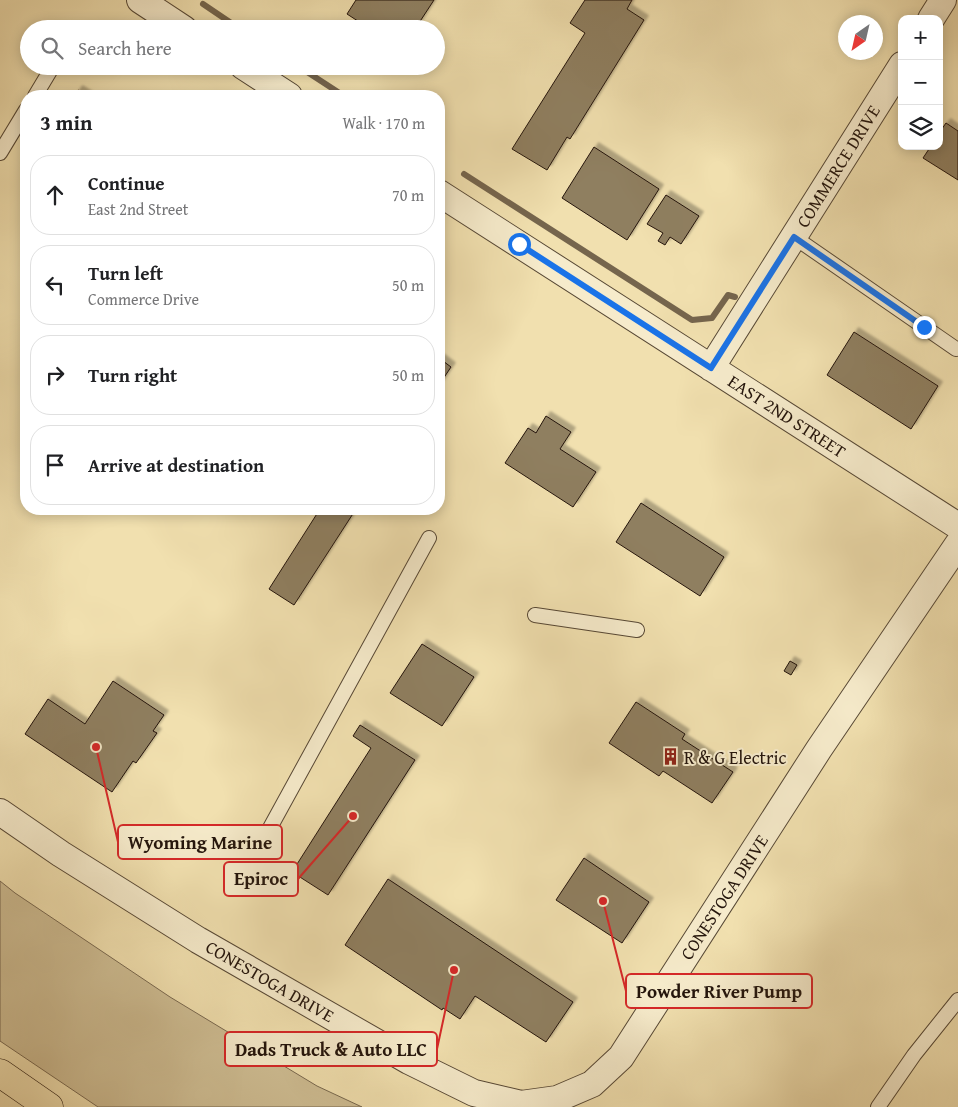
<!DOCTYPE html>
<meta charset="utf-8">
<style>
body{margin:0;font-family:"Gentium Book Plus",serif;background:#f6f6f6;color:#202124}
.controls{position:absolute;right:15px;top:15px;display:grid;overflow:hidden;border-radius:10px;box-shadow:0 2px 12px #0003}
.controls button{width:45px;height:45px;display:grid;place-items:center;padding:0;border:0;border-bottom:1px solid #e0e0e0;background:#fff;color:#202124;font:25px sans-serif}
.compass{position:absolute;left:838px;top:15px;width:45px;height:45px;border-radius:50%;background:#fff;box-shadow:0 2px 12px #0003;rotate:214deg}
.stop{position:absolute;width:15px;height:15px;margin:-11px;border:4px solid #1a73e8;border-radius:50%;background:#fff}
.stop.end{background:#1a73e8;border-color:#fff;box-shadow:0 1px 5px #0008}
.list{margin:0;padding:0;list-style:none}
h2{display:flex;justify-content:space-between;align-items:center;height:65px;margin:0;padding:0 20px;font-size:21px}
h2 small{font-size:16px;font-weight:400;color:#757577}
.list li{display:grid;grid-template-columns:32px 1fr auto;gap:15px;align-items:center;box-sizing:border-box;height:80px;margin:0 10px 10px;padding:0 10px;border:1px solid #e0e0e0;border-radius:20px}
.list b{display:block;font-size:19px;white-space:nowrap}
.list p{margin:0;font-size:16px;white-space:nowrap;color:#757577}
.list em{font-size:16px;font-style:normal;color:#757577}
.icon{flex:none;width:28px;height:28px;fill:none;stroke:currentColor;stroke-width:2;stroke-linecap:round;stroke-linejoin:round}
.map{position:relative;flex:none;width:958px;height:1107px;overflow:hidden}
.search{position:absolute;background:#fff;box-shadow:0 2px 12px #0003;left:20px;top:20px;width:425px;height:55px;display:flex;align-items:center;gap:12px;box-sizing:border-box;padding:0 18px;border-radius:28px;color:#757577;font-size:19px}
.panel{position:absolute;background:#fff;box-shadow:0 2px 12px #0003;left:20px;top:90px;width:425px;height:425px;border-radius:20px}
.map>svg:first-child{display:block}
.green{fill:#cebd93;stroke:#796950}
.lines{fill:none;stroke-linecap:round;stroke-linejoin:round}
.stream{stroke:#75654d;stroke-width:6}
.building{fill:#8f7f61;stroke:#24150c;filter:url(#shadow)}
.lane-casing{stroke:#574835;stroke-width:16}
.street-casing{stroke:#574835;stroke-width:28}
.highway-casing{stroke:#24150c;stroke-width:29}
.lane{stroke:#f6ebcb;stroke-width:14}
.street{stroke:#f6ebcb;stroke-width:26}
.highway{stroke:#f1e0af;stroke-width:28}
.route{stroke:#1a73e8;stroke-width:6}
.labels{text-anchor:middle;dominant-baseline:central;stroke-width:4;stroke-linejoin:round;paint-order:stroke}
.street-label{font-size:18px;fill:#24150c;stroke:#f6ebcb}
.poi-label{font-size:18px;fill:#24150c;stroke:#f6ebcb;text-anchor:start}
.leader{fill:none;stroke:#d62828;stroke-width:2}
.callout-dot{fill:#d62828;stroke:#f6ebcb;stroke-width:2}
.callout{fill:#f6ebcb;stroke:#d62828;stroke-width:2}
.callout-label{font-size:19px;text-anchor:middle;font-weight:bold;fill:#24150c}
</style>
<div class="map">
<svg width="958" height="1107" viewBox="0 0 958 1107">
<defs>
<filter id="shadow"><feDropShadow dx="4.5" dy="-4.5" stdDeviation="1" flood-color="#0004"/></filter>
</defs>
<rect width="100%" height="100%" fill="#f1e0af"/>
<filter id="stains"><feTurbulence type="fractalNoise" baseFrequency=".004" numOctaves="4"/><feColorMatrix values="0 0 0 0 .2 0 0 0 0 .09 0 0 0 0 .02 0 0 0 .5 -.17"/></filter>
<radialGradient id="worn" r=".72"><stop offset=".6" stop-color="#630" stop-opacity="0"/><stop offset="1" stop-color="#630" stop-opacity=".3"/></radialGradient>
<!-- green -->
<path class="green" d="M 0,881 L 15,893 L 170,997 L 317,1086 L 362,1107 L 98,1107 L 0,1041 Z"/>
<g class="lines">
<!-- stream -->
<path class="stream" d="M 203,4 L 240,29
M 298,66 L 344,96
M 464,174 L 692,320 L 712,318 L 728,295 L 735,297"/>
</g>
<!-- building -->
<path class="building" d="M 356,0 L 434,0 L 415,29 L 362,29 L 364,25 L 347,14 Z
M 585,0 L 632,0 L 627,9 L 644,20 L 570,139 L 567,137 L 547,170 L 512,149 L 585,33 L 570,23 Z
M 78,90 L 88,96 L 74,96 Z
M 946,123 L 958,131 L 958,180 L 923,158 L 931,146 L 939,146 L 939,133 Z
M 594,147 L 659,189 L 627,240 L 562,198 Z
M 666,195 L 699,216 L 681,244 L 670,237 L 665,245 L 658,241 L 663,233 L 647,224 Z
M 854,332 L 938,386 L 911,429 L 827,375 Z
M 439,358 L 451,367 L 439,385 Z
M 546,416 L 571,432 L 560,449 L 596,472 L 573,507 L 505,463 L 528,428 L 536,433 Z
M 641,503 L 724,557 L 700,596 L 616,542 Z
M 320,509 L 356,509 L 294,605 L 269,589 Z
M 422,644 L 474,677 L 442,726 L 390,693 Z
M 790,661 L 797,665 L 791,675 L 784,671 Z
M 113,681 L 164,715 L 153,731 L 157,733 L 136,763 L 133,761 L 112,792 L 25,734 L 48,699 L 85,724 Z
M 636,702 L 685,734 L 682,739 L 733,772 L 712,803 L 663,771 L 659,776 L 609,743 Z
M 360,725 L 415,760 L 328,895 L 292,872 L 371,748 L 353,736 Z
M 584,858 L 649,902 L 622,943 L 556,900 Z
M 388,879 L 573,1002 L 546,1042 L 475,996 L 460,1019 L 443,1008 L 442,1010 L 345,945 Z"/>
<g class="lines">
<defs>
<path id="lane" d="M 35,96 L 53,66
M 0,153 L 26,110
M 794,237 L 956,349
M 535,615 L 637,630
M 265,837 L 429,538
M 878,1107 L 914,1055 L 958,1000"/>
<path id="street" d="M 140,0 L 184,29
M 931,19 L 943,0
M 243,66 L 289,96
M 439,193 L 958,526
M 711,368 L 902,65
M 0,812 L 61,854 L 198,940 L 409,1061 L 474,1093 L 521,1104 L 557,1099 L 592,1084 L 621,1057 L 819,749 L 958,544"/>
<path id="highway" d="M 0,1073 L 49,1107"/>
</defs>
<!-- lane casing -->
<use href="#lane" class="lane-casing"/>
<!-- street casing -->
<use href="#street" class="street-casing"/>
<!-- highway casing -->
<use href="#highway" class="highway-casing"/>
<!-- lane -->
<use href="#lane" class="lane"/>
<!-- street -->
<use href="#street" class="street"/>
<!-- highway -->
<use href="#highway" class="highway"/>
</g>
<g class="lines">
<!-- route -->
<path class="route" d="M 519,244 L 711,368 L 794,237 L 924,327"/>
</g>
<!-- icons -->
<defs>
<symbol id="building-bare" viewBox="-9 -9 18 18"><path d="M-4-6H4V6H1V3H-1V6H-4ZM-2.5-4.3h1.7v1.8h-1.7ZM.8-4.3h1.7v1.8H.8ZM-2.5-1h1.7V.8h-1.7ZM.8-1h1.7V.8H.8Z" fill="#8f2418" stroke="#f6ebcb" stroke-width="2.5" paint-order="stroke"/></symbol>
</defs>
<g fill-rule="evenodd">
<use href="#building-bare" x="658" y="744" width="25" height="25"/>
</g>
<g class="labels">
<!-- street labels -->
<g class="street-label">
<text transform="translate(838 166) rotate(-58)">COMMERCE DRIVE</text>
<text transform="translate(787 416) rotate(33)">EAST 2ND STREET</text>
<text transform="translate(724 897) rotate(-57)">CONESTOGA DRIVE</text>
<text transform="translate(270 981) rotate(30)">CONESTOGA DRIVE</text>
</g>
<!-- poi labels -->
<g class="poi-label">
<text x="684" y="757">R &amp; G Electric</text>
</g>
</g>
<!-- callouts -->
<path class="leader" d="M96 747L118 842M353 816L298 879M603 901L626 991M454 970L437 1049"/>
<g class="callout-dot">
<circle cx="96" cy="747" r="5"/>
<circle cx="353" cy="816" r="5"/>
<circle cx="603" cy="901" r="5"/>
<circle cx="454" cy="970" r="5"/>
</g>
<g class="callout">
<rect x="118" y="825" width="164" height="34" rx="5"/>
<rect x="224" y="862" width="74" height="34" rx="5"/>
<rect x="626" y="974" width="186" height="34" rx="5"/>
<rect x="225" y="1032" width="212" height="34" rx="5"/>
</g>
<g class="callout-label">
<text x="200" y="849">Wyoming Marine</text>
<text x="261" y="885">Epiroc</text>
<text x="719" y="998">Powder River Pump</text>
<text x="331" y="1056">Dads Truck &amp; Auto LLC</text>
</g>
<rect width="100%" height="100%" filter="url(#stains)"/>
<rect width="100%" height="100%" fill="url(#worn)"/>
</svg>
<div class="controls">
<button>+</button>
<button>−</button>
<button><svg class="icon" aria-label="layers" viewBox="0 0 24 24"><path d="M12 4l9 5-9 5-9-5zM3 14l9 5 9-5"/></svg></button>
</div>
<svg class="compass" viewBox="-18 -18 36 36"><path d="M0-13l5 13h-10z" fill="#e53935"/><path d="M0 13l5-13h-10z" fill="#757577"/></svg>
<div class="stop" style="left:519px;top:244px"></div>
<div class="stop end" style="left:924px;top:327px"></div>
<div class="search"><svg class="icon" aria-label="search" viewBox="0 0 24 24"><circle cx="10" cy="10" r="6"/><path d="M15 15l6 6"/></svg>Search here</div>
<section class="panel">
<h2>3 min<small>Walk · 170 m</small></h2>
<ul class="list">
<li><svg class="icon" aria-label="ahead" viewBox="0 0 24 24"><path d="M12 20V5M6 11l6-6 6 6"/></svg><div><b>Continue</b><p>East 2nd Street</p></div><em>70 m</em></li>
<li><svg class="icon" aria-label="left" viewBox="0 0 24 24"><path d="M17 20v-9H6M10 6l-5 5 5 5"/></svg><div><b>Turn left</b><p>Commerce Drive</p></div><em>50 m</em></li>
<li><svg class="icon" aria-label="right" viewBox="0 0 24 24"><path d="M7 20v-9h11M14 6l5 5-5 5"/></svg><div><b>Turn right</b></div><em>50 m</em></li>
<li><svg class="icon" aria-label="arrive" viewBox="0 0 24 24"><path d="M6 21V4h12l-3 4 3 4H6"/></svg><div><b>Arrive at destination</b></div></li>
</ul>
</section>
</div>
